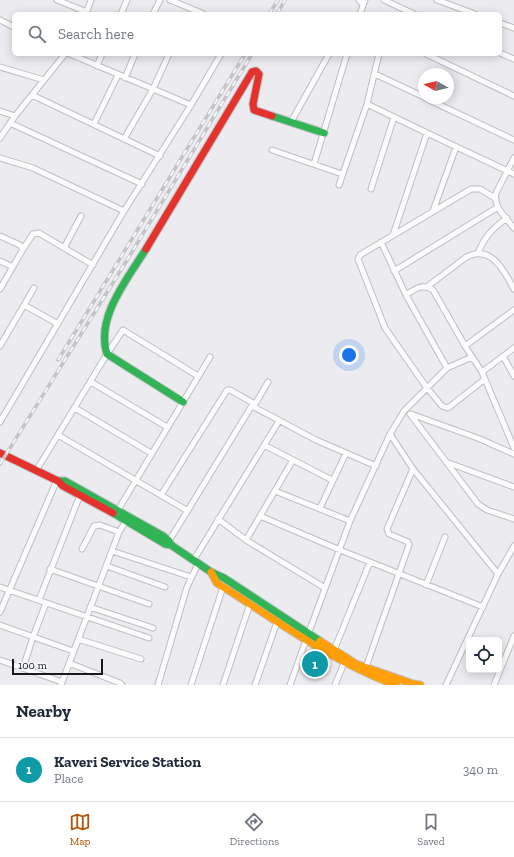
<!DOCTYPE html>
<style>
body{margin:0;font-family:"Zilla Slab",serif;background:#f2f2f3;color:#1f2937}
.controls{position:absolute;right:12px;bottom:12px;display:grid;overflow:hidden;border-radius:6px;box-shadow:0 2px 10px #0003}
.controls button{width:36px;height:36px;display:grid;place-items:center;padding:0;border:0;border-bottom:1px solid #e0e1e3;background:#fff;color:#1f2937;font:20px sans-serif}
.compass{position:absolute;left:418px;top:68px;width:36px;height:36px;border-radius:50%;background:#fff;box-shadow:0 2px 10px #0003;rotate:278deg}
.scale{position:absolute;left:12px;bottom:10px;width:91px;box-sizing:border-box;padding-left:4px;border:2px solid #191a1d;border-top:0;font-size:11px;line-height:14px;white-space:nowrap;color:#191a1d;-webkit-text-stroke:3px #f6f8ff;paint-order:stroke}
.you{position:absolute;left:349px;top:355px;width:14px;height:14px;margin:-10px;border:3px solid #fff;border-radius:50%;background:#1a73e8;box-shadow:0 0 0 6px #1a73e833}
.badge{display:grid;place-items:center;width:26px;height:26px;border-radius:50%;background:#b45309;color:#fff;font-size:13px;font-weight:700}
.pin{position:absolute;translate:-50% -50%;border:2px solid #fff;box-shadow:0 1px 4px #0006}
.list{margin:0;padding:0;list-style:none}
h2{display:flex;justify-content:space-between;align-items:center;height:52px;margin:0;padding:0 16px;font-size:17px}
h2 small{font-size:13px;font-weight:400;color:#747a83}
.list li{display:grid;grid-template-columns:26px 1fr auto;gap:12px;align-items:center;box-sizing:border-box;height:64px;padding:0 16px;border-top:1px solid #e0e1e3}
.list b{display:block;font-size:15px;white-space:nowrap}
.list p{margin:0;font-size:13px;white-space:nowrap;color:#747a83}
.list em{font-size:13px;font-style:normal;color:#747a83}
.icon{flex:none;width:22px;height:22px;fill:none;stroke:currentColor;stroke-width:2;stroke-linecap:round;stroke-linejoin:round}
.map{position:relative;flex:none;width:514px;height:685px;overflow:hidden}
.search{position:absolute;background:#fff;box-shadow:0 2px 10px #0003;left:12px;right:12px;top:12px;height:44px;display:flex;align-items:center;gap:10px;box-sizing:border-box;padding:0 14px;border-radius:6px;color:#747a83;font-size:15px}
.sheet{height:116px;background:#fff}
nav{display:flex;justify-content:space-around;align-items:center;box-sizing:border-box;height:56px;border-top:1px solid #e0e1e3;background:#fff;font-size:11px;color:#747a83}
nav a{display:grid;justify-items:center;gap:2px}
nav .on{color:#b45309}
.map>svg:first-child{display:block}
.lines{fill:none;stroke-linecap:round;stroke-linejoin:round}
.street-casing{stroke:#bebfc2;stroke-width:7}
.fast-casing{stroke:#bebfc2;stroke-width:9}
.slow-casing{stroke:#bebfc2;stroke-width:9}
.jam-casing{stroke:#bebfc2;stroke-width:9}
.street{stroke:#fcfcfd;stroke-width:5}
.fast{stroke:#30b455;stroke-width:7}
.slow{stroke:#ff9f0a;stroke-width:7}
.jam{stroke:#e5322d;stroke-width:7}
.rail-casing{stroke:#c4c4c5;stroke-width:3.5}
.rail{stroke:#f6f8ff;stroke-width:2;stroke-dasharray:6;stroke-linecap:butt}
</style>
<div class="map">
<svg width="514" height="685" viewBox="0 0 514 685">
<rect width="100%" height="100%" fill="#ebebf0"/>
<g class="lines">
<defs>
<path id="street" d="M 57,0 L 87,12
M 170,0 L 204,14
M 359,0 L 363,5
M 384,0 L 414,14
M 437,0 L 475,14
M 86,14 L 91,0
M 121,14 L 127,0
M 153,14 L 160,0
M 360,14 L 365,0
M 0,20 L 14,27
M 500,23 L 514,28
M 500,53 L 514,59
M 70,54 L 191,105
M 426,54 L 514,96
M 97,66 L 102,54
M 0,67 L 44,80
M 375,74 L 424,97
M 125,78 L 135,54
M 32,95 L 160,156
M 425,98 L 514,140
M 367,104 L 427,133 L 514,174
M 0,111 L 15,116
M 291,122 L 329,54
M 10,123 L 142,184
M 94,124 L 118,75
M 0,138 L 15,116 L 65,54
M 124,139 L 153,89 L 169,54
M 272,150 L 342,174
M 0,158 L 33,168 L 124,211
M 514,158 L 496,193 C 493,207 506,218 514,228
M 314,164 L 347,54
M 339,185 L 367,104 L 379,54
M 371,189 L 394,117
M 433,211 L 456,147
M 393,235 L 427,133
M 0,236 L 20,245 L 23,249 L 0,289
M 64,248 L 81,216
M 23,249 L 33,234 L 39,233 L 93,265
M 478,253 C 485,236 492,229 507,218
M 0,261 L 13,267
M 394,271 L 498,207
M 428,286 L 465,258 C 490,243 504,270 514,289
M 406,295 C 415,289 423,283 433,290 L 465,346 L 482,372 L 514,448
M 24,305 L 58,324
M 0,346 L 34,288
M 465,346 L 514,310
M 503,356 L 514,376
M 447,368 L 472,357
M 482,372 L 514,348
M 485,379 L 448,408 L 442,406 L 427,388 L 385,328 L 358,259 L 360,255 L 471,189 L 480,189 L 495,198
M 91,382 L 167,427
M 254,406 L 268,382
M 75,408 L 151,453
M 410,414 L 478,504 L 487,510 L 514,519
M 411,414 L 480,439 L 514,454
M 0,422 L 124,211 L 191,105 L 221,54
M 390,434 L 413,469 L 498,574
M 58,435 L 188,511
M 264,445 L 332,480
M 446,462 L 514,487
M 36,471 L 107,354 L 123,330 L 198,376
M 275,491 L 350,521
M 161,495 L 227,390 L 230,390 L 255,404
M 320,508 L 346,453
M 118,510 L 210,357
M 260,516 L 340,550 L 483,607
M 218,519 L 246,540 L 325,588
M 246,540 L 293,460
M 169,541 L 251,407 L 254,407 L 316,440 L 376,466
M 82,549 L 94,526 L 100,525 L 119,532
M 112,551 L 191,577
M 193,561 L 279,421
M 107,566 L 165,587
M 50,569 L 149,604
M 426,585 L 445,537
M 0,587 L 149,638
M 39,600 L 80,495
M 90,607 L 153,628
M 0,612 L 57,480
M 0,625 L 73,651
M 78,639 L 141,659
M 334,650 L 370,562
M 0,660 L 62,682
M 69,663 L 120,683 L 122,685
M 366,667 L 409,545 L 408,542 L 389,534 L 387,529 L 413,469
M 23,668 L 33,637 L 46,603
M 61,685 L 119,532 L 126,521
M 158,685 L 187,587 L 198,564
M 191,685 L 223,587
M 223,685 L 250,604
M 255,685 L 277,622
M 290,685 L 306,640 L 350,521 L 390,434 L 404,411 L 447,368 L 406,295 L 381,242
M 335,685 L 344,663
M 446,685 L 498,574 L 514,546
M 494,685 L 514,636"/>
<path id="fast" d="M 272,116 L 324,133
M 146,249 C 128,278 95,318 107,354 L 183,402
M 58,481 L 65,481 L 163,536 L 169,541 L 171,545
M 113,513 L 165,544 L 171,545 L 211,572 L 224,578 L 320,641"/>
<path id="slow" d="M 211,572 L 217,583 C 275,619 331,661 396,685
M 320,641 L 356,664 L 413,684 L 420,685"/>
<path id="jam" d="M 146,249 L 252,72 L 256,71 L 259,74 L 253,104 L 254,110 L 272,116
M 0,453 L 58,481 L 63,486 L 113,513"/>
</defs>
<!-- street casing -->
<use href="#street" class="street-casing"/>
<!-- fast casing -->
<use href="#fast" class="fast-casing"/>
<!-- slow casing -->
<use href="#slow" class="slow-casing"/>
<!-- jam casing -->
<use href="#jam" class="jam-casing"/>
<!-- street -->
<use href="#street" class="street"/>
<!-- fast -->
<use href="#fast" class="fast"/>
<!-- slow -->
<use href="#slow" class="slow"/>
<!-- jam -->
<use href="#jam" class="jam"/>
<defs>
<path id="rail" d="M 269,14 L 278,0
M 277,14 L 285,0
M 58,360 L 245,54
M 0,464 L 121,270 L 252,54"/>
</defs>
<!-- rail casing -->
<use href="#rail" class="rail-casing"/>
<!-- rail -->
<use href="#rail" class="rail"/>
</g>
</svg>
<div class="controls">
<button><svg class="icon" aria-label="locate" viewBox="0 0 24 24"><circle cx="12" cy="12" r="6"/><path d="M12 2v4M12 18v4M2 12h4M18 12h4"/></svg></button>
</div>
<svg class="compass" viewBox="-18 -18 36 36"><path d="M0-13l5 13h-10z" fill="#e53935"/><path d="M0 13l5-13h-10z" fill="#747a83"/></svg>
<div class="scale">100 m</div>
<div class="you"></div>
<div class="pin badge" style="left:315px;top:664px;background:#0f9aa8">1</div>
<div class="search"><svg class="icon" aria-label="search" viewBox="0 0 24 24"><circle cx="10" cy="10" r="6"/><path d="M15 15l6 6"/></svg>Search here</div>
</div>
<section class="sheet">
<h2>Nearby<small></small></h2>
<ul class="list">
<li><span class="badge" style="background:#0f9aa8">1</span><div><b>Kaveri Service Station</b><p>Place</p></div><em>340 m</em></li>
</ul>
</section>
<nav>
<a class="on"><svg class="icon" aria-label="map" viewBox="0 0 24 24"><path d="M3 6l6-2 6 2 6-2v14l-6 2-6-2-6 2zM9 4v14M15 6v14"/></svg>Map</a>
<a><svg class="icon" aria-label="directions" viewBox="0 0 24 24"><path d="M12 3l9 9-9 9-9-9zM9 14v-3h6M13 9l2 2-2 2"/></svg>Directions</a>
<a><svg class="icon" aria-label="saved" viewBox="0 0 24 24"><path d="M7 4h10v16l-5-4-5 4z"/></svg>Saved</a>
</nav>
